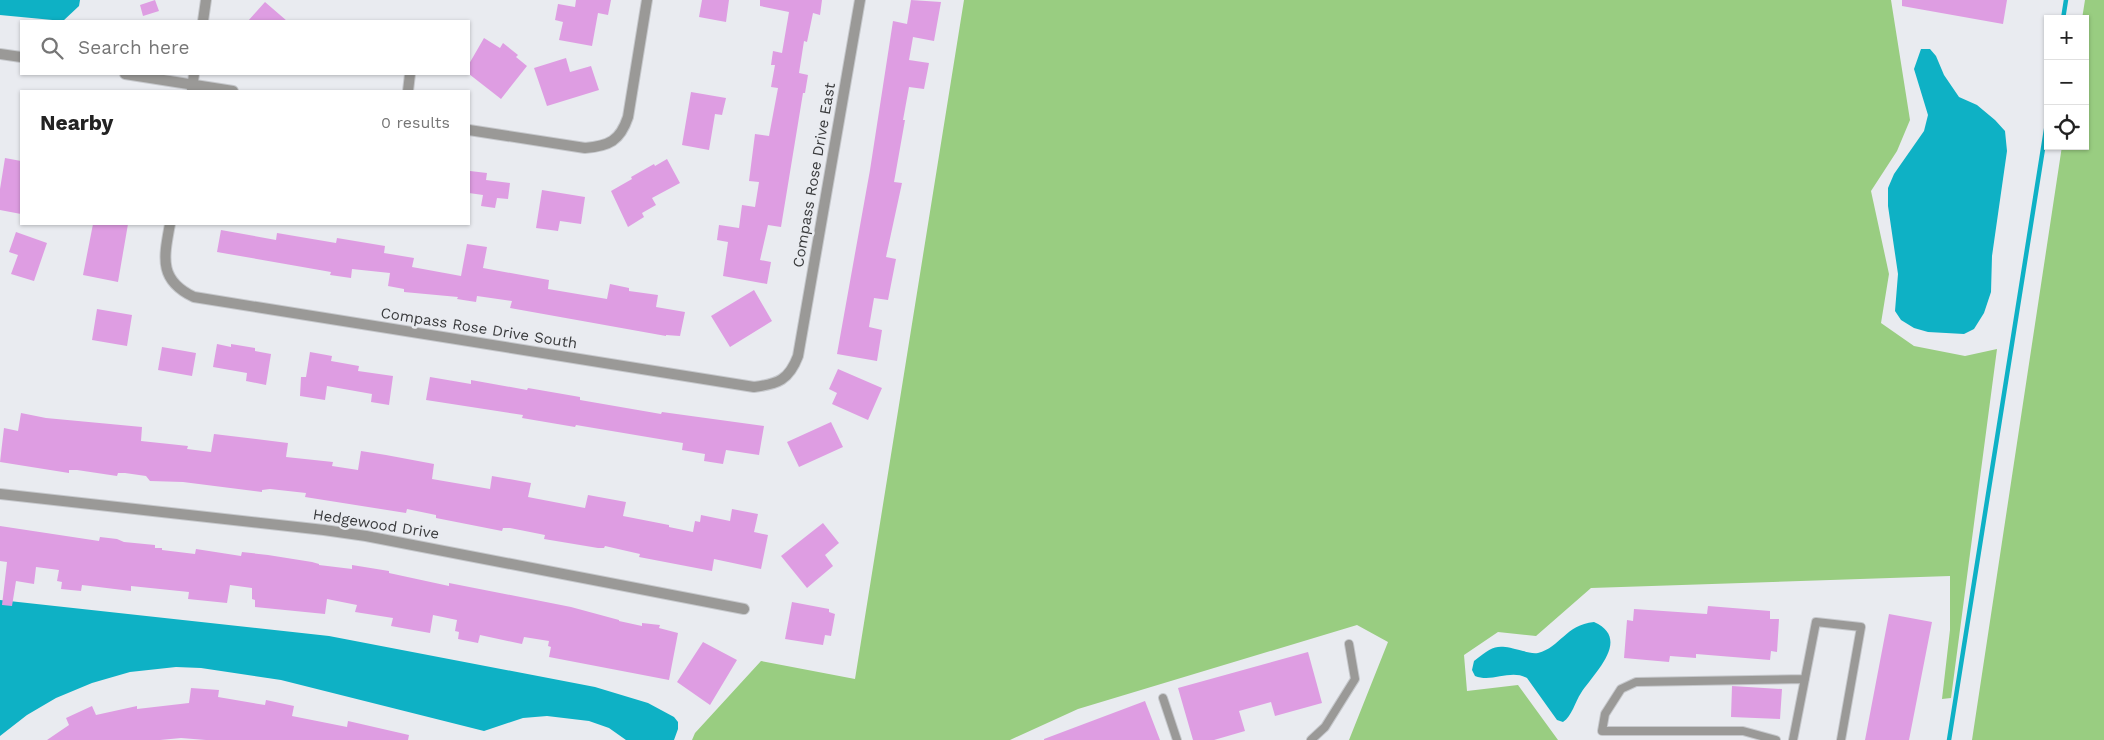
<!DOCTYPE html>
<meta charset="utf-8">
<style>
body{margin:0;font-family:"Work Sans",sans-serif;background:#f2f2f2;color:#222}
.controls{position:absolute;right:15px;top:15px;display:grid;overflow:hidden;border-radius:0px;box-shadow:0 1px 4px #0004}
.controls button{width:45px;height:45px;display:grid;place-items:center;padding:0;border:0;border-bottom:1px solid #e0e0e0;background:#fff;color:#222;font:25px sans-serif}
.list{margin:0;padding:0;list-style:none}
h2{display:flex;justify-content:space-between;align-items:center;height:65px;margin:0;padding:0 20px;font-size:21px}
h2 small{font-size:16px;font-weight:400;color:#767676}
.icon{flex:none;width:28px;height:28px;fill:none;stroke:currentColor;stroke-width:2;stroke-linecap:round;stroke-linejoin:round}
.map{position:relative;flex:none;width:2104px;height:740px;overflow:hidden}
.search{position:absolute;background:#fff;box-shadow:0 1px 4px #0004;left:20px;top:20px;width:450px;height:55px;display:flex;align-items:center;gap:12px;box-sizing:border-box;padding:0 18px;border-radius:0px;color:#767676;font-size:19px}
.panel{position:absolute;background:#fff;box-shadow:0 1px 4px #0004;left:20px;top:90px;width:450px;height:135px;border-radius:0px}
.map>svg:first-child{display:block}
.green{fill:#99cd81}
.water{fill:#0eb1c5}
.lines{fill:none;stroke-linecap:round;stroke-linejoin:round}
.stream{stroke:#0eb1c5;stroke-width:4.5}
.building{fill:#de9de2}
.service-casing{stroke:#c6c8cc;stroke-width:10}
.minor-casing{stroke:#c6c8cc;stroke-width:12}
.service{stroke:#9a9997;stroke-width:8}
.minor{stroke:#9a9997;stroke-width:10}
.labels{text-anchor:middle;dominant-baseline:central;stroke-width:5;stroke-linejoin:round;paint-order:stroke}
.street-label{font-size:15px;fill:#393a3c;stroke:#e9ebf0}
</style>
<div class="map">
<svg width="2104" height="740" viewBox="0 0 2104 740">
<rect width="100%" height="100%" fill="#e9ebf0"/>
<!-- green -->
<path class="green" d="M 964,0 L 1891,0 L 1910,120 L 1897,151 L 1871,191 L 1889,274 L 1881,323 L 1914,346 L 1965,356 L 1997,349 L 1951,698 L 1942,699 L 1950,630 L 1950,576 L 1591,588 L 1536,636 L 1498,632 L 1464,655 L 1467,691 L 1518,685 L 1558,740 L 1349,740 L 1388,642 L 1357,625 L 1078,709 L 1010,740 L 692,740 L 695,733 L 761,661 L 855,679 Z
M 2085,0 L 2104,0 L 2104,740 L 1972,740 L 2062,146 L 2085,146 L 2085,19 L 2082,19 Z"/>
<!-- water -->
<path class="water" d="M 0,0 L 80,0 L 79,6 L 63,21 L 0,15 Z
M 1921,49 L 1930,49 L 1936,56 L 1944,75 L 1959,97 L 1977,105 L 1995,120 L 2005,131 L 2007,151 L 1992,256 L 1991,292 L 1984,313 L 1974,329 L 1964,334 L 1928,332 L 1914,328 L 1901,320 L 1895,311 L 1898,274 L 1888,206 L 1888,188 L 1894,174 L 1924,131 L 1928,115 L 1914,69 Z
M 0,600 L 329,636 L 595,687 L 648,703 L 674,717 L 678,722 L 678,729 L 674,740 L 626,740 L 609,728 L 589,721 L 547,716 L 523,718 L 484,731 L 281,680 L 201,668 L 176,667 L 130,672 L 92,683 L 56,698 L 27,715 L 0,736 Z
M 1594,622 C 1632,639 1594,673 1581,693 C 1575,702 1572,716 1563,722 L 1557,720 L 1527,678 C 1510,669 1492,683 1475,676 L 1472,670 L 1474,661 C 1495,645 1496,644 1523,651 C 1527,652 1533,654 1538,653 C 1561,647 1565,625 1594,622 Z"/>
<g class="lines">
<!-- stream -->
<path class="stream" d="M 2063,19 L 2066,0
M 1949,740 L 2048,117"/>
</g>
<!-- building -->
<path class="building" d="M 155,0 L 159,11 L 143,16 L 140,5 Z
M 576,0 L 611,0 L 608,15 L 598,13 L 592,46 L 559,40 L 563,22 L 555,20 L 558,4 L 575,7 Z
M 702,0 L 729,0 L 726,22 L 699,17 Z
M 760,0 L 822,0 L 820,15 L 813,13 L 807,42 L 804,41 L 799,73 L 808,75 L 805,93 L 803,93 L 781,227 L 768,225 L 760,260 L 771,262 L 767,284 L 723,276 L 728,242 L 717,240 L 719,225 L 739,228 L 742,205 L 755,207 L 759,182 L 749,181 L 755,134 L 769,136 L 778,88 L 771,87 L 775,65 L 771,65 L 773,51 L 782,53 L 789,12 L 760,6 Z
M 911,0 L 941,2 L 934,41 L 913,37 L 909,60 L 929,63 L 924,89 L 909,87 L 903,120 L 905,120 L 894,182 L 902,183 L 886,257 L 896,259 L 888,300 L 874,298 L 869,327 L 882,330 L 877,361 L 837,354 L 870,170 L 893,21 L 907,24 Z
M 1902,0 L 2007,0 L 2003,24 L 1902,6 Z
M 265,2 L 287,21 L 248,21 Z
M 484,38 L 500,48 L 503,43 L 518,55 L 516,57 L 527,66 L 501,99 L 469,74 L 469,64 Z
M 566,58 L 570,72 L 591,66 L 599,90 L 547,106 L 534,68 Z
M 691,92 L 726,98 L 722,115 L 715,114 L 709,150 L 682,145 Z
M 5,158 L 21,161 L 21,214 L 0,210 L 0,189 Z
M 667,159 L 680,183 L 652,198 L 656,205 L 642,213 L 644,217 L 628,227 L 611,191 L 632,179 L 631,177 L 654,164 L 655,166 Z
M 470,171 L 487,173 L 486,180 L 510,183 L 508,199 L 497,198 L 495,208 L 481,206 L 483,195 L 469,193 Z
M 542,190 L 585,197 L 581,224 L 560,221 L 558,231 L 536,228 Z
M 93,224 L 128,224 L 118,282 L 83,275 Z
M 221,230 L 276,240 L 277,233 L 336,243 L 337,238 L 385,246 L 384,253 L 414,258 L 412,267 L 461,276 L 467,244 L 487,247 L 483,268 L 549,280 L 548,289 L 607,299 L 610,284 L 629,288 L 629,291 L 658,295 L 656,307 L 685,312 L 680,336 L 666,335 L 666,336 L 510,308 L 512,301 L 477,296 L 476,302 L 457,299 L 458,297 L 404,292 L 404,289 L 388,286 L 390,273 L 352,269 L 351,278 L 330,275 L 331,272 L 217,252 Z
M 16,232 L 47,243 L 34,281 L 11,274 L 18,255 L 9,252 Z
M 754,290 L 772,321 L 730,347 L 711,316 Z
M 97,309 L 132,315 L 127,346 L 92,340 Z
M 217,344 L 231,347 L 231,344 L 255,348 L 255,351 L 271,354 L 266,385 L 246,381 L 247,373 L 213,367 Z
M 162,347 L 196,353 L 192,376 L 158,370 Z
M 310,352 L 332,356 L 331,361 L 359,366 L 358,371 L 393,376 L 389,405 L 371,402 L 372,394 L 327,386 L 325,400 L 300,396 L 301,377 L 306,377 Z
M 838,369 L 882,388 L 868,420 L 832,404 L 837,393 L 829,389 Z
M 430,377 L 471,384 L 471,380 L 527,390 L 528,388 L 580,397 L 580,400 L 661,414 L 662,412 L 764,426 L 759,455 L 726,450 L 723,464 L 704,461 L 705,454 L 682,450 L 683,443 L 576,425 L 575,427 L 522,418 L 523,415 L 426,400 Z
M 21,413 L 46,418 L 142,427 L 141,441 L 188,446 L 187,449 L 211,452 L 214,434 L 288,443 L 286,457 L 333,462 L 332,466 L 358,470 L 361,451 L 386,455 L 434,464 L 432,479 L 490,489 L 492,476 L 531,483 L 528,497 L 585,508 L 588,495 L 626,502 L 623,516 L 669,525 L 669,527 L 693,532 L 695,521 L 700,522 L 701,515 L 730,521 L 732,509 L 758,514 L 754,532 L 768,535 L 761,569 L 714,559 L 712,571 L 639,557 L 640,554 L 605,546 L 604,548 L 598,548 L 544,539 L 545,535 L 510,528 L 503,528 L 502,531 L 436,518 L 436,515 L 407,509 L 406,513 L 305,497 L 306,493 L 270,489 L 262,490 L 262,492 L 183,482 L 150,481 L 146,476 L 125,473 L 118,473 L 117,476 L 77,470 L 69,470 L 69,473 L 0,462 L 4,428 L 18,431 Z
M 831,422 L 843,447 L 799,467 L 787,442 Z
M 823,523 L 839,543 L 825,555 L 833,566 L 807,588 L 781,556 Z
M 0,526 L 99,541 L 100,537 L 117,539 L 124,542 L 155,545 L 155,548 L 162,548 L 162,550 L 195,554 L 196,549 L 241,556 L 242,552 L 268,555 L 312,562 L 319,564 L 319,565 L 352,569 L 352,565 L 389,571 L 389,573 L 449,586 L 449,583 L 571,607 L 619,620 L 619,621 L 642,626 L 642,623 L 660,625 L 659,628 L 678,633 L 669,680 L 549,657 L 551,647 L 548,646 L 549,641 L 524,637 L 522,644 L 480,635 L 478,643 L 458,639 L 459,632 L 455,631 L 457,620 L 433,615 L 430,633 L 391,626 L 393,618 L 355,612 L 357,605 L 327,599 L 325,614 L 255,607 L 255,600 L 252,599 L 252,588 L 230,585 L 227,603 L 188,599 L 189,592 L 131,586 L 131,591 L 82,585 L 81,591 L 61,589 L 62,582 L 57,581 L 59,570 L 36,567 L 34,584 L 16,581 L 12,606 L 2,605 L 7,562 L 0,561 Z
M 792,602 L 829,609 L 829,612 L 835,614 L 831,636 L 825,635 L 823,645 L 785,639 Z
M 1708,606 L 1770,611 L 1770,619 L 1779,619 L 1777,652 L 1771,651 L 1770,660 L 1696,654 L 1696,658 L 1670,656 L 1669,662 L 1624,658 L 1627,620 L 1633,621 L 1634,609 L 1707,614 Z
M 1889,614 L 1932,622 L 1909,740 L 1865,740 Z
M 703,642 L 737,660 L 710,705 L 677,682 Z
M 1308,652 L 1322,703 L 1275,716 L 1271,702 L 1239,711 L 1245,731 L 1214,740 L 1193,740 L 1178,688 Z
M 1732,686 L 1782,689 L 1780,719 L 1731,717 Z
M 191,688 L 219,690 L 218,697 L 265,705 L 266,700 L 294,706 L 292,716 L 347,727 L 348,721 L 409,735 L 408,740 L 206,740 L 181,738 L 160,740 L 47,740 L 69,725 L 66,718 L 92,706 L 96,715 L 137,706 L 137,709 L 189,703 Z
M 1145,701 L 1160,740 L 1044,740 L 1044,739 Z"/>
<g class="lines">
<defs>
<path id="service" d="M 1163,698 L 1177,740
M 1311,740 L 1325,727 L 1355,679 L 1349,644
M 1776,740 L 1743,731 L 1602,731 L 1605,714 L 1621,689 L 1636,682 L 1805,679
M 1793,740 L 1816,622 L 1861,627 L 1841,740"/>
<path id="minor" d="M 203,21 L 206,0
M 0,54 L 21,57
M 125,74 L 233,91
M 192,90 L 194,74
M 408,91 L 410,74
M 469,130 L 585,148 C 609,146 620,141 628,117 L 647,0
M 170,224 C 164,257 158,280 194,297 L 754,387 C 778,384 789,380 798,356 L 860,0
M 0,494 L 324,530 L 366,536 L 744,609"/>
</defs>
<!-- service casing -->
<use href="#service" class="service-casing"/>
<!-- minor casing -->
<use href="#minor" class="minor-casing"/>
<!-- service -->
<use href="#service" class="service"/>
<!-- minor -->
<use href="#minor" class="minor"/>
</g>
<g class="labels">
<!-- street labels -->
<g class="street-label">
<text transform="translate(814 175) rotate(-80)">Compass Rose Drive East</text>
<text transform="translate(479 328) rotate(9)">Compass Rose Drive South</text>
<text transform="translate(376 524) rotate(9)">Hedgewood Drive</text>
</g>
</g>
</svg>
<div class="controls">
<button>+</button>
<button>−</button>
<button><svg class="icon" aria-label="locate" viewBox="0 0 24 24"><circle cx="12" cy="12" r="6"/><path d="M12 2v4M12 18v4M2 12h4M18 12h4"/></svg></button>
</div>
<div class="search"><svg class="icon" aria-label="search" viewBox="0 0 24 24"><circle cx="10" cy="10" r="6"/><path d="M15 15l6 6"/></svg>Search here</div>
<section class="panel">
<h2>Nearby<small>0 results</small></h2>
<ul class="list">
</ul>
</section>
</div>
